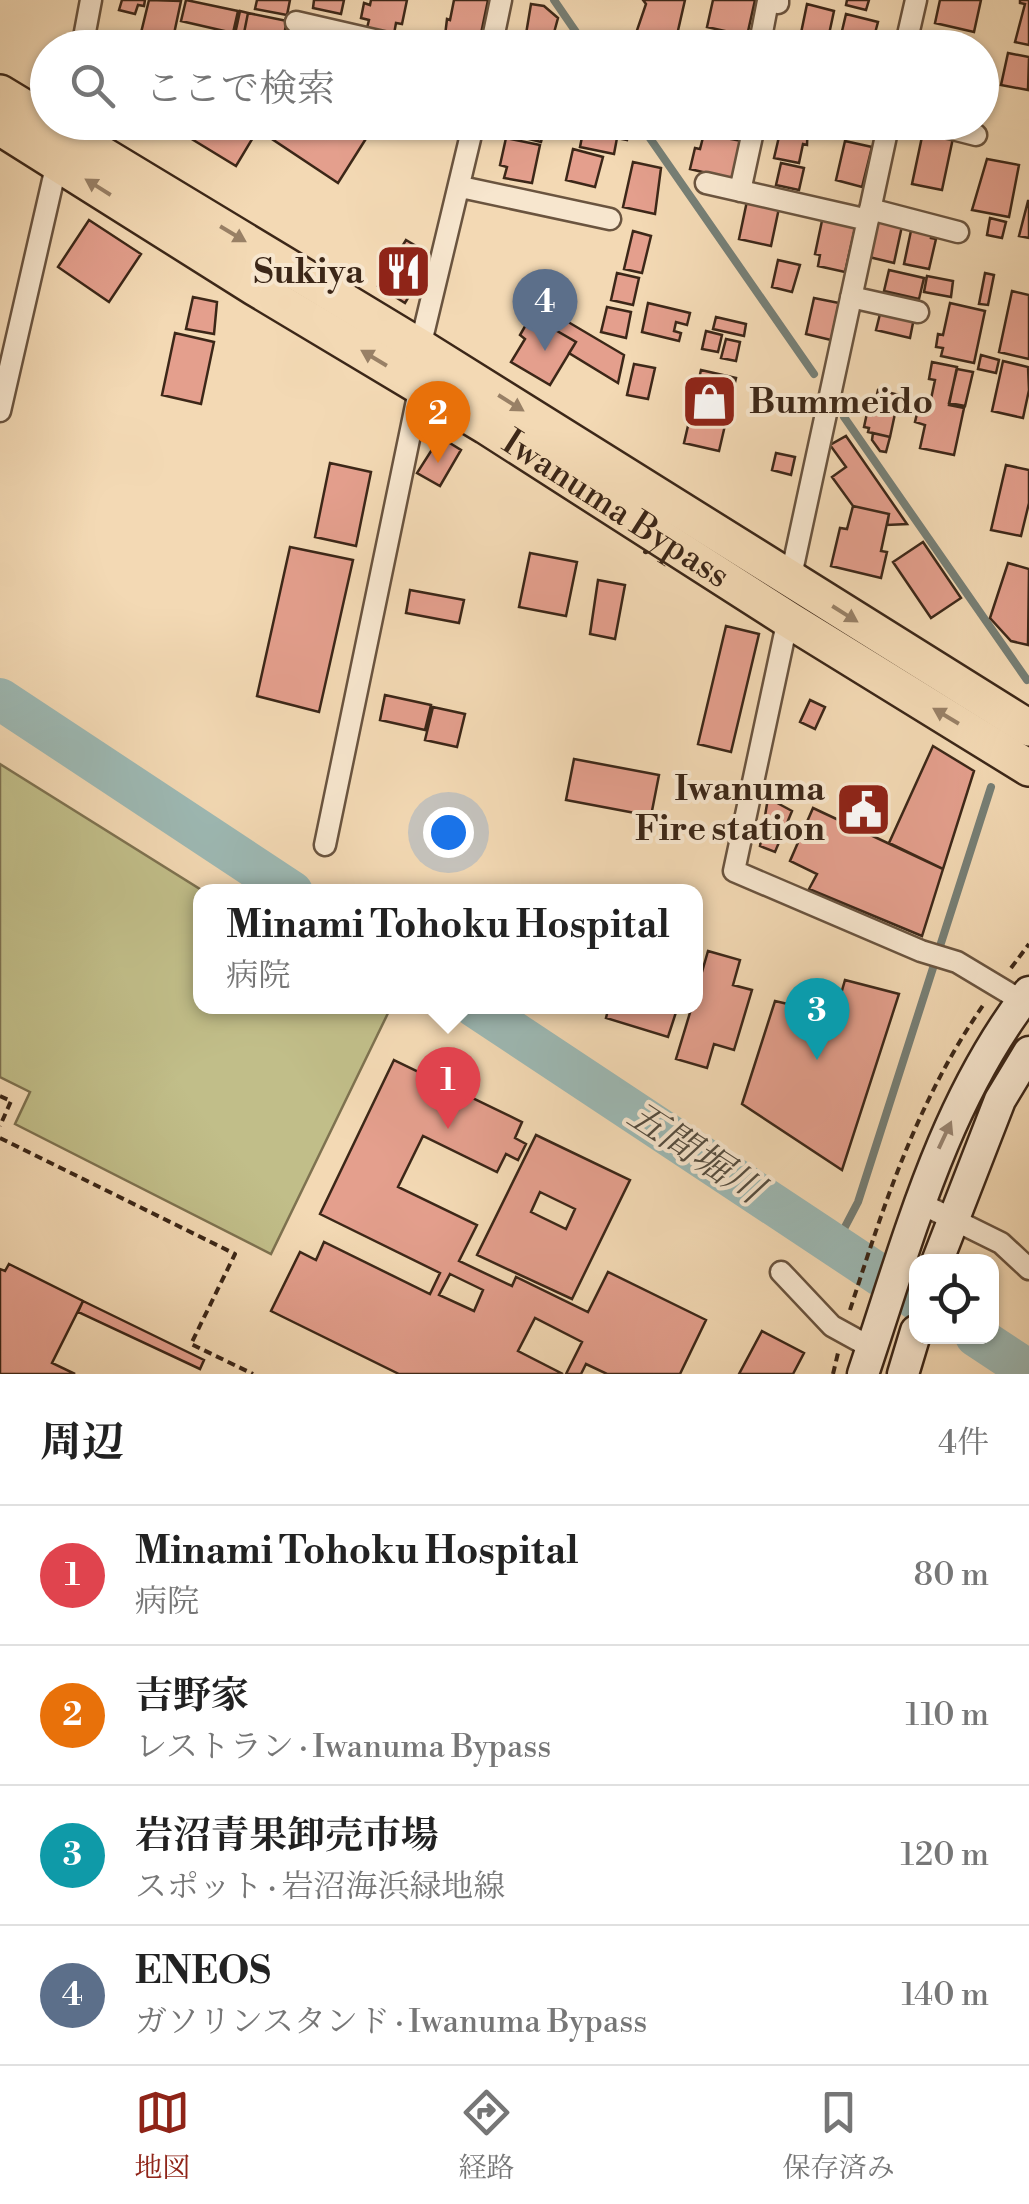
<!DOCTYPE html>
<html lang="ja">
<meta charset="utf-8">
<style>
body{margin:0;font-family:"Libre Bodoni","Noto Serif JP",serif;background:#f2f2f2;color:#222}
.controls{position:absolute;right:30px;bottom:30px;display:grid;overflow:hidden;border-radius:20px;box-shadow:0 2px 8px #0004}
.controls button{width:90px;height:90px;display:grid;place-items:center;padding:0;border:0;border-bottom:2px solid #e0e0e0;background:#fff;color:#222;font:50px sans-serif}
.you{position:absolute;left:448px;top:832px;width:35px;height:35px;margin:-25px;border:8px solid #fff;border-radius:50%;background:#1a73e8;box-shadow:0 0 0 15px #1a73e833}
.badge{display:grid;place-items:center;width:65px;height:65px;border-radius:50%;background:#8f2418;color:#fff;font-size:32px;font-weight:700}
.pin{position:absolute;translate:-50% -82px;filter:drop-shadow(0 2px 5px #0008)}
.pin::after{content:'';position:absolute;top:52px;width:35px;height:30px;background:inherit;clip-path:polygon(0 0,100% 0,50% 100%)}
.popup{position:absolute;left:193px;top:884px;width:510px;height:130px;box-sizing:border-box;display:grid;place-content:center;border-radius:20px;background:#fff;filter:drop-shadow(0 2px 8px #0005);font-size:32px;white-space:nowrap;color:#767676}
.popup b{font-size:38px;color:#222}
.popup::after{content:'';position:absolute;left:50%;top:100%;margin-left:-20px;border:20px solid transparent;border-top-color:#fff}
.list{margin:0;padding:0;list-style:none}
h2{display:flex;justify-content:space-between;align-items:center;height:130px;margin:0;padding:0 40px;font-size:42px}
h2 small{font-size:32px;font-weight:400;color:#767676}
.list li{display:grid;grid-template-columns:65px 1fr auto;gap:30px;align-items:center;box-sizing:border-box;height:140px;padding:0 40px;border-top:2px solid #e0e0e0}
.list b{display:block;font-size:38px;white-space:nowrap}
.list p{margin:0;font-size:32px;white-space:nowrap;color:#767676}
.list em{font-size:32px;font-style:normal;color:#767676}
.icon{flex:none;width:55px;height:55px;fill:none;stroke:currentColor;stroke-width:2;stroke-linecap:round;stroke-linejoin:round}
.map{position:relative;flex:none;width:1029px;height:1374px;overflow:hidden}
.search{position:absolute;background:#fff;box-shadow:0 2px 8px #0004;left:30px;right:30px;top:30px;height:110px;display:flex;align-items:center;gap:25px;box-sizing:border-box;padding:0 35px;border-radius:55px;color:#767676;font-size:38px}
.sheet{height:690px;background:#fff}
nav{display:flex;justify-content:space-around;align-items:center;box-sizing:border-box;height:140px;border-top:2px solid #e0e0e0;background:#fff;font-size:28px;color:#767676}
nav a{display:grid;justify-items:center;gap:5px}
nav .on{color:#8f2418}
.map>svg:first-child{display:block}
.green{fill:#c1be89;stroke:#7e7250;stroke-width:2.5}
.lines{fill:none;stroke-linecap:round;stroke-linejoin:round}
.stream{stroke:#767f76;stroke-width:8}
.river{stroke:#9db9b4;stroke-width:42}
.building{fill:#e49f8d;stroke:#3c2718;stroke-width:2.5;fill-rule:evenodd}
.minor-casing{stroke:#6a543f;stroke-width:25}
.secondary-casing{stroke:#3c2718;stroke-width:35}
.trunk-casing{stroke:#3c2718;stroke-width:40}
.path{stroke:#3c2718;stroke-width:4;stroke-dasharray:8 5;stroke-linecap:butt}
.minor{stroke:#f7e6ce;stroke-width:20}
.secondary{stroke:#f7e6ce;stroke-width:30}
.trunk{stroke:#f3d9b4;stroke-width:35}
.oneway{fill:#988066}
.oneway2{fill:#9a8673}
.labels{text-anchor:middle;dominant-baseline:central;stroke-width:8;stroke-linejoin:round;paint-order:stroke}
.poi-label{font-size:35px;font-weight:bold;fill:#3c2718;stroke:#f7e6ce;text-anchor:end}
.street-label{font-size:35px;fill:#3c2718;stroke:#f7e6ce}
.water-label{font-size:38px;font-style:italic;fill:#544c3f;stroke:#f7e6ce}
</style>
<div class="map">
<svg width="1029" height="1374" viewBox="0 0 1029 1374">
<rect width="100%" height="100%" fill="#f3d9b4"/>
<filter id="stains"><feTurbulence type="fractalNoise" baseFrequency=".002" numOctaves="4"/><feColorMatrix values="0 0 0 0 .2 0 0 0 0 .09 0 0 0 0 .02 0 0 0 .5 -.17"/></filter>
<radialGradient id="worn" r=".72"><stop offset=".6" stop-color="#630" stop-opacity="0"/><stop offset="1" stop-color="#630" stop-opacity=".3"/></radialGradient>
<!-- green -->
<path class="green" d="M 0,764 L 203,891 L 200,1006 L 386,1006 L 390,1009 L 271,1254 L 15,1124 L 30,1092 L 0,1077 Z"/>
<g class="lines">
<!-- stream -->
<path class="stream" d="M 554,0 L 587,48
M 640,124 L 814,374
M 844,417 L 1027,680
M 835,1246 L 858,1202 L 991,787"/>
<!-- river -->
<path class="river" d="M 0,699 L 292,892
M 474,1006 L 916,1299
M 976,1336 L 1029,1371"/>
</g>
<!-- building -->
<path class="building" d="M 122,0 L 145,0 L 144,6 L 138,5 L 135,14 L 119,10 Z
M 149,0 L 181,1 L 171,48 L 139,41 Z
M 186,0 L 238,11 L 233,33 L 181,21 Z
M 257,0 L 290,0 L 287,15 L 255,9 Z
M 314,0 L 344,0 L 341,14 L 313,8 Z
M 371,0 L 407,0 L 402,24 L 396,23 L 394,34 L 367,28 L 369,20 L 361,18 L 364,3 L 370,5 Z
M 454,0 L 488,0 L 478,48 L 444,44 L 447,19 L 450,20 Z
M 643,0 L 685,0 L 674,48 L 636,48 L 638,40 L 634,39 L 646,4 Z
M 713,0 L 755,0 L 747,36 L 707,27 Z
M 847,0 L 869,0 L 866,10 L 846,5 Z
M 940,0 L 981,0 L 974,32 L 935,23 Z
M 1020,0 L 1029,0 L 1029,45 L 1015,42 L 1025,4 L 1020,3 Z
M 531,4 L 544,6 L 558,18 L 552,40 L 526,34 Z
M 807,4 L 834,11 L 828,39 L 801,33 Z
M 240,11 L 248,13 L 241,48 L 232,48 Z
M 248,13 L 287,21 L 281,48 L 241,48 Z
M 846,14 L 878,22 L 871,48 L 838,48 Z
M 936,33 L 972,41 L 970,48 L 933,47 Z
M 783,34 L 823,43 L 822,48 L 780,48 Z
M 305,37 L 336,45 L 335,48 L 303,48 Z
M 1008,53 L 1029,57 L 1028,90 L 1001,85 Z
M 174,122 L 243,122 L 257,131 L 236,166 L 172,127 Z
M 282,122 L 344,122 L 367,137 L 338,183 L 272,139 Z
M 546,122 L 541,142 L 505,133 L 506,126 L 495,123 Z
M 585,122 L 620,122 L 619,128 L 629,131 L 627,140 L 617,138 L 614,154 L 580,147 Z
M 707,122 L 735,122 L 731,139 L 742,141 L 732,179 L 690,169 L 695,148 L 700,149 Z
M 788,122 L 808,122 L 807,145 L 803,144 L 799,163 L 774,158 L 782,124 Z
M 923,132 L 953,138 L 942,190 L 912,184 Z
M 506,138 L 540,145 L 532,183 L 504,178 L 507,167 L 500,165 Z
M 845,141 L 872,147 L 862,187 L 836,180 Z
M 573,149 L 603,157 L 595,187 L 566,180 Z
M 987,159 L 1019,165 L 1009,217 L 972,210 Z
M 633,162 L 661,168 L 655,214 L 623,207 Z
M 781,163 L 804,168 L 799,190 L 776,185 Z
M 747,201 L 779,208 L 771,246 L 739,239 Z
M 1028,201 L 1029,201 L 1029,238 L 1019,236 Z
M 823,216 L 856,224 L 845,272 L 818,266 L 820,255 L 815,254 Z
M 990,218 L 1006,222 L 1002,238 L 987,235 Z
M 89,220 L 141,254 L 109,302 L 58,267 Z
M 877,220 L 902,226 L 894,263 L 869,257 Z
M 912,226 L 933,230 L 931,238 L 936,239 L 929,269 L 904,264 Z
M 633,231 L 651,236 L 642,273 L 624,269 Z
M 406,240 L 433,256 L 405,303 L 378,286 Z
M 778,260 L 800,265 L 792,292 L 772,287 Z
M 889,270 L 924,278 L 919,299 L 884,291 Z
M 617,273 L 639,278 L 633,305 L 611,300 Z
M 985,273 L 994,275 L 988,305 L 979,304 Z
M 927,276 L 953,281 L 951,297 L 924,292 Z
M 1012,291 L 1029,295 L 1029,359 L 999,352 Z
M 193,297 L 217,302 L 214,334 L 186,329 Z
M 814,298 L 839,303 L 831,340 L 806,334 Z
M 648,303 L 690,313 L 687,325 L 676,322 L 674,331 L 681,333 L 679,341 L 642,332 Z
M 950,303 L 985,311 L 974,363 L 941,356 L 943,348 L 936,347 L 938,334 L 943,335 Z
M 607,307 L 631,312 L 626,338 L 601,332 Z
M 881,310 L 914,318 L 910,338 L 876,330 Z
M 531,316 L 576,342 L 550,385 L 511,362 L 525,339 L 520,335 Z
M 558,316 L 624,355 L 618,383 L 569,353 L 576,342 L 552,328 Z
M 716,317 L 746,324 L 744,336 L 713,329 Z
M 706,331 L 722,335 L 718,352 L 702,349 Z
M 175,333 L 214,342 L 201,404 L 162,395 Z
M 726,339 L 740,342 L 736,361 L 721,358 Z
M 981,355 L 999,360 L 996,373 L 978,369 Z
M 1003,361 L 1028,367 L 1029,390 L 1023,418 L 992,411 Z
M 932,362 L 957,367 L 949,405 L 964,408 L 954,455 L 920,448 L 925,425 L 915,422 L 921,397 L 931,399 L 935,380 L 929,379 Z
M 634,364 L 655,368 L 648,399 L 627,395 Z
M 957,369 L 973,372 L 965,406 L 949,403 Z
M 701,370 L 736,378 L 719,451 L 684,443 Z
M 878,390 L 899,395 L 890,437 L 868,432 L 869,428 L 864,427 L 867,413 L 872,415 Z
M 873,433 L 890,437 L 886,452 L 880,451 L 872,440 Z
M 846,436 L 907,524 L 887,525 L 889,514 L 853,506 L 832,477 L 846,467 L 830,445 Z
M 440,437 L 461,450 L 440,486 L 417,473 Z
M 776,453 L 795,457 L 791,475 L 772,470 Z
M 330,463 L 371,472 L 356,546 L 315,537 Z
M 1006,465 L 1029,470 L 1029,503 L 1021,536 L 991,530 Z
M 853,506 L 889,514 L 881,551 L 887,552 L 881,578 L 831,566 L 840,528 L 847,529 Z
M 923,542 L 961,598 L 931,618 L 893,562 Z
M 290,547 L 353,560 L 319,712 L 257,696 Z
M 530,553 L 577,562 L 566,616 L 519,607 Z
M 1008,563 L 1029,569 L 1028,645 L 1011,641 L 990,618 Z
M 598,580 L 625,585 L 615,639 L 590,634 Z
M 410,590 L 464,600 L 459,623 L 406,613 Z
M 726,626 L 759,634 L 731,752 L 698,744 Z
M 385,695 L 431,705 L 425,730 L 380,720 Z
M 810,700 L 825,707 L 815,729 L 800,722 Z
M 433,707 L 465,714 L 457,747 L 425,740 Z
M 933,746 L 974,771 L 943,869 L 889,843 Z
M 574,759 L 659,775 L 651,816 L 566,800 Z
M 768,798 L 792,811 L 775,852 L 760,846 Z
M 813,808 L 943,869 L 922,936 L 809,889 L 817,874 L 790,861 Z
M 708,951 L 740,960 L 733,985 L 752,990 L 734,1050 L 714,1044 L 707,1068 L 676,1059 L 692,1006 L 696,1006 L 696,993 Z
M 845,980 L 899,994 L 842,1170 L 742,1104 L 775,1001 L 835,1015 Z
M 609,1006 L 678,1006 L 668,1037 L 606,1018 Z
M 394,1060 L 522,1122 L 515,1138 L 526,1144 L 518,1160 L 506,1154 L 497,1172 L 423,1136 L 398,1187 L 477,1225 L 459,1261 L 512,1286 L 516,1277 L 588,1312 L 608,1272 L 706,1320 L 680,1374 L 607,1374 L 586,1364 L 581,1374 L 566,1374 L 582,1342 L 535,1318 L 518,1351 L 563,1374 L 399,1374 L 271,1311 L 300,1252 L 316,1260 L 324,1242 L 430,1294 L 440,1273 L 320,1214 ZM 450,1274 L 483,1290 L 474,1311 L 439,1295 Z
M 536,1135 L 630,1180 L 572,1299 L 477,1255 ZM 540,1192 L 575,1209 L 566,1229 L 531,1212 Z
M 9,1264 L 83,1301 L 52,1363 L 75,1374 L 0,1374 L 0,1269 L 5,1271 Z
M 83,1301 L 204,1360 L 200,1369 L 78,1312 Z
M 762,1331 L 804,1353 L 793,1374 L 739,1374 Z"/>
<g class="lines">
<defs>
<path id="minor" d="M 296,22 L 409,48
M 83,41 L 115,48
M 82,48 L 91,0
M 491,48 L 501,0
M 759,48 L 768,1 L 778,3 L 778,0
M 905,48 L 916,0
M 925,122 L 976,135
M 706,183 L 868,220
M 461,187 L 610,219
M 740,191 L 755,122
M 870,209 L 958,232
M 851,297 L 918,312
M 420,347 L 474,122
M 0,411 L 59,154
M 789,585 L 889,122
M 789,614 L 734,871 L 921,951 L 957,962 L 1022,1001
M 325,845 L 420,386
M 918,1202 L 1001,1243 L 1029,1269
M 781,1272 L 832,1326 L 872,1348"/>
<path id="secondary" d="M 937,1262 L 1000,1100 L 1029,1052
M 863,1374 C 908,1241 942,1105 1029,992
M 903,1374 L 916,1331"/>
<g id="trunk">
<path d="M 0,93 L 420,347 L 1029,728"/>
<path id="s1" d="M 0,127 L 254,287 L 486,426 L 789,620 L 1029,768"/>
</g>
</defs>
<!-- minor casing -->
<use href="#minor" class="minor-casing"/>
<!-- secondary casing -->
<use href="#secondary" class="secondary-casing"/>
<!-- trunk casing -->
<use href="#trunk" class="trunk-casing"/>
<!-- path -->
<path class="path" d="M 1011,968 L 1029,944
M 0,1096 L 11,1101 L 0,1126
M 0,1138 L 235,1254 L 191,1344 L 253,1374
M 850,1310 C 885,1201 918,1099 984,1004
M 833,1374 L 838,1353"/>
<!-- minor -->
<use href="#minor" class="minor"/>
<!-- secondary -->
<use href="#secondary" class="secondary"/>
<!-- trunk -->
<use href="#trunk" class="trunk"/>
</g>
<!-- one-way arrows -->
<defs><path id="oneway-solid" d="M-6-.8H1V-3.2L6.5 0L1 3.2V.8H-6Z" transform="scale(2.5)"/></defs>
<g class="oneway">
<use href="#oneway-solid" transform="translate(98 187) rotate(-148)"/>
<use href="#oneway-solid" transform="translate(233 234) rotate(31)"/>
<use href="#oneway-solid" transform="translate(374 358) rotate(-149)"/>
<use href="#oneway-solid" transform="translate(511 403) rotate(32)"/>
<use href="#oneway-solid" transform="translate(845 614) rotate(32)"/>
<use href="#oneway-solid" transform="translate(946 716) rotate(-149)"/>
</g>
<use class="oneway2" href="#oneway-solid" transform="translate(945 1135) rotate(-65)"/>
<!-- icons -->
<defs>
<symbol id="restaurant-square" viewBox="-11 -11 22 22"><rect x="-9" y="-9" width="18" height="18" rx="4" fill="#8f2418" stroke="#f7e6ce"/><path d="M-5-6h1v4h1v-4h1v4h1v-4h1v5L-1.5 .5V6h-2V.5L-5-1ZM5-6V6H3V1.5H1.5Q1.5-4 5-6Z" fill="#fff"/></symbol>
<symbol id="shop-square" viewBox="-11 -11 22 22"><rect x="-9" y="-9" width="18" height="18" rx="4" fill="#8f2418" stroke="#f7e6ce"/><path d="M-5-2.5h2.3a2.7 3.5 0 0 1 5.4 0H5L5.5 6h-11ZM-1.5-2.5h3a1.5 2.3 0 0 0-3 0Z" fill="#fff"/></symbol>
<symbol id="civic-square" viewBox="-11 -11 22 22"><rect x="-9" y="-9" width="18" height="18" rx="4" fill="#8f2418" stroke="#f7e6ce"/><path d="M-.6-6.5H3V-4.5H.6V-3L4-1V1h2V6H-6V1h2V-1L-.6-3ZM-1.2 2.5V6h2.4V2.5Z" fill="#fff"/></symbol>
</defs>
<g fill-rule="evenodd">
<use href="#restaurant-square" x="372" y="240" width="63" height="63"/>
<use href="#shop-square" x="678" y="370" width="63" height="63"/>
<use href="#civic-square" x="832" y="778" width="63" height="63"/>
</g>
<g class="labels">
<!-- poi labels -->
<g class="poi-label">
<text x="364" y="272">Sukiya</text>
<text x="749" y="402" text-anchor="start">Bummeido</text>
<text x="825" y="789">Iwanuma<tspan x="825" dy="40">Fire station</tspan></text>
</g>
<!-- street labels -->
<g class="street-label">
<text stroke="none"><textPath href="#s1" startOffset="725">Iwanuma Bypass</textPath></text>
</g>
<!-- water labels -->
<g class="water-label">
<text transform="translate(695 1153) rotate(33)">五間堀川</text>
</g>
</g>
<rect width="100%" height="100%" filter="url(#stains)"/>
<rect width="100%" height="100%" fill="url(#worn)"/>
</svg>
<div class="controls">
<button><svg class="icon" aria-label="locate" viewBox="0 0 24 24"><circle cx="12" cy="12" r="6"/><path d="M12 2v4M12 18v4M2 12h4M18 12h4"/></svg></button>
</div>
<div class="you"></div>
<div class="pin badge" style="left:448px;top:1129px;background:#e0444e">1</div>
<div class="popup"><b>Minami Tohoku Hospital</b>病院</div>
<div class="pin badge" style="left:438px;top:463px;background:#e8710a">2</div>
<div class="pin badge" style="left:817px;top:1060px;background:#0f9aa8">3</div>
<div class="pin badge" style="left:545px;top:351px;background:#5c6f8a">4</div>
<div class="search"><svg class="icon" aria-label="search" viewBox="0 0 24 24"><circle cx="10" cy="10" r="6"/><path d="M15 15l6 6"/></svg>ここで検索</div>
</div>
<section class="sheet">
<h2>周辺<small>4件</small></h2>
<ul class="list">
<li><span class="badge" style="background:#e0444e">1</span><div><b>Minami Tohoku Hospital</b><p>病院</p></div><em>80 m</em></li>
<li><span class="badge" style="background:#e8710a">2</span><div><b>吉野家</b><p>レストラン · Iwanuma Bypass</p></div><em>110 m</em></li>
<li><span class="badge" style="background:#0f9aa8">3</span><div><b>岩沼青果卸売市場</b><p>スポット · 岩沼海浜緑地線</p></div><em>120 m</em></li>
<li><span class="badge" style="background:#5c6f8a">4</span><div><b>ENEOS</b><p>ガソリンスタンド · Iwanuma Bypass</p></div><em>140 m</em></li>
</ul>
</section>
<nav>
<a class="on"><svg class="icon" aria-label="map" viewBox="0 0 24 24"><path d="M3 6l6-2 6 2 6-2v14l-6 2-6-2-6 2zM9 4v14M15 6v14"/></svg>地図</a>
<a><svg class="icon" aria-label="directions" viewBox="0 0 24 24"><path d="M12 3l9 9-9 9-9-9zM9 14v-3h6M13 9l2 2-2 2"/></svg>経路</a>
<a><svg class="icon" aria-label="saved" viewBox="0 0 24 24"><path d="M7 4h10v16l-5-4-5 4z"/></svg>保存済み</a>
</nav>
